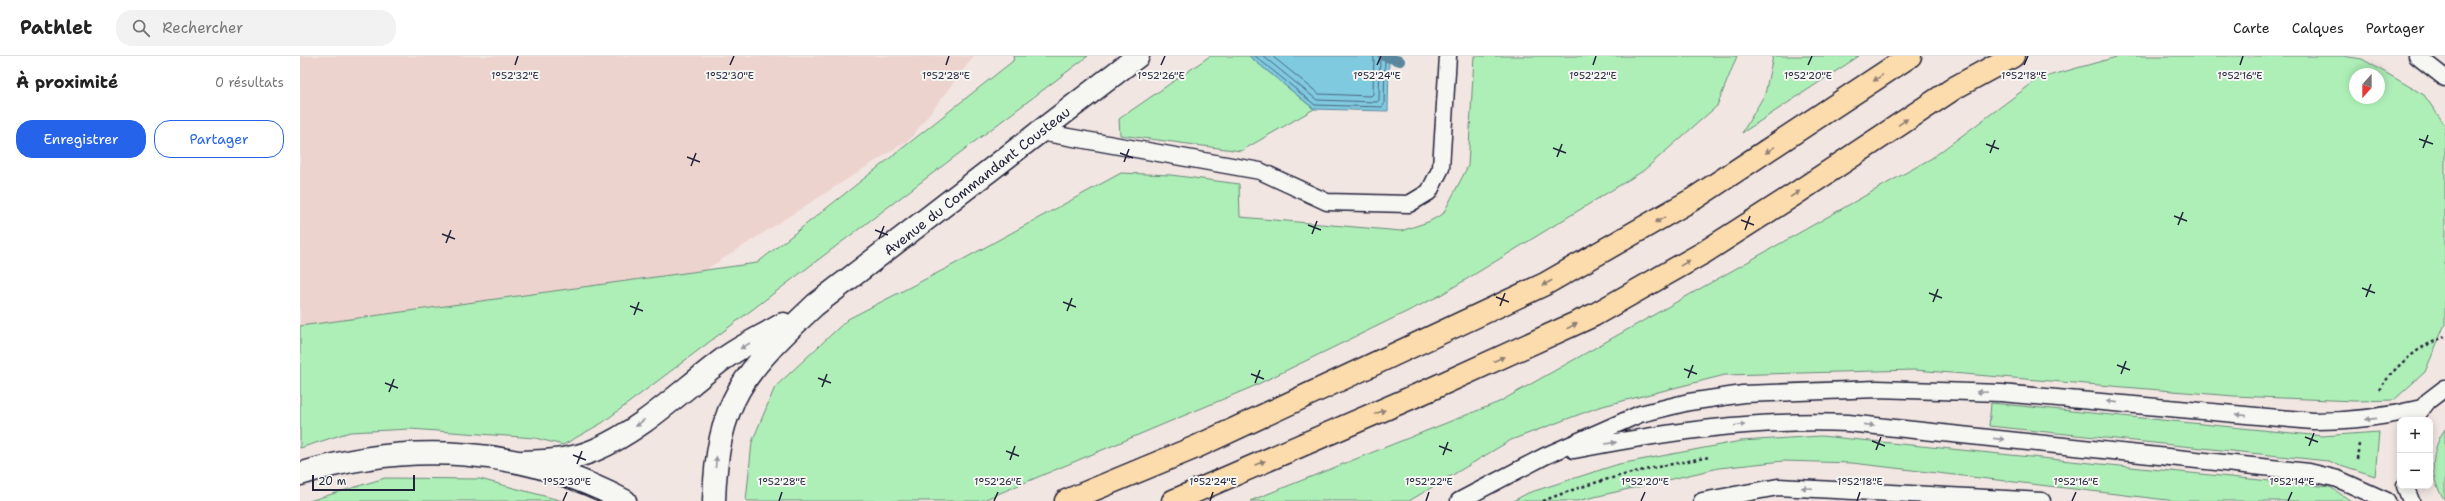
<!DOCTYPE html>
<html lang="fr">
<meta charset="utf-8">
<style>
body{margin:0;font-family:"Shantell Sans",sans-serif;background:#f2f2f2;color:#222}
.controls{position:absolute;right:12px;bottom:12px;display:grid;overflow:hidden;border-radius:8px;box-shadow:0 2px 10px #0003}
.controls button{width:36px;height:36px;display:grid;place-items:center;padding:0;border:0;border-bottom:1px solid #e0e0e0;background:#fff;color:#222;font:20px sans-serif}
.compass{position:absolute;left:2049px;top:12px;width:36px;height:36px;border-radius:50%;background:#fff;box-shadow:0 2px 10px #0003;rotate:201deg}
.scale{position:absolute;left:12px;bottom:10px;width:103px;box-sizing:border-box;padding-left:4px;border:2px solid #22223b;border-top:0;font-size:11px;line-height:14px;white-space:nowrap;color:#22223b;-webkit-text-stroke:3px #f6f6f2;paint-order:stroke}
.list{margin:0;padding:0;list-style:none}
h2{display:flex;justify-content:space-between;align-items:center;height:52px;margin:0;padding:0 16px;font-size:17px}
h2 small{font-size:13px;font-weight:400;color:#767676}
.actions{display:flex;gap:8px;padding:12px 16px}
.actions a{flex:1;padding:9px 0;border:1px solid #2563eb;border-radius:16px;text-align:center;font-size:14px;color:#2563eb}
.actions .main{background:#2563eb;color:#fff}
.icon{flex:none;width:22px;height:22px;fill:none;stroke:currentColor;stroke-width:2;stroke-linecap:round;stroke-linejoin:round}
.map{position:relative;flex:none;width:2145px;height:445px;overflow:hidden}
header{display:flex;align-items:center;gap:24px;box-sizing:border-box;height:56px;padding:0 20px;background:#fff;border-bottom:1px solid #e0e0e0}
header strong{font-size:19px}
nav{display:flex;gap:22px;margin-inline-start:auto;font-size:14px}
.search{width:280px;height:36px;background:#f2f2f2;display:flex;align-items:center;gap:10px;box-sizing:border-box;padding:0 14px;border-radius:16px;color:#767676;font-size:15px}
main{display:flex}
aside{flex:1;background:#fff}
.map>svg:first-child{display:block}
.built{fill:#edd3ce}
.green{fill:#aeefb7;stroke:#688879;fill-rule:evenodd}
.water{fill:#80cae0;stroke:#5a879e}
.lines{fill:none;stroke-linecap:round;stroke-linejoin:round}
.shore{stroke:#48657d;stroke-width:1}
.stream{stroke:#5a879e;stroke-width:10}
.lane-casing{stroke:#22223b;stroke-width:19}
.secondary-casing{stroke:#22223b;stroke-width:25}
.highway-casing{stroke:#22223b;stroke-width:25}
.path{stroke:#22223b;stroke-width:2.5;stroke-dasharray:3 3;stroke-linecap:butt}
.lane{stroke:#f6f6f2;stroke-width:16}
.secondary{stroke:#f6f6f2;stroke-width:22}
.highway{stroke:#fcdcac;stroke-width:22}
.oneway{fill:#8f7f74}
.oneway2{fill:#9797a0}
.ticks{fill:none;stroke:#22223b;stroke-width:1.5}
.labels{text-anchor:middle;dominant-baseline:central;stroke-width:4;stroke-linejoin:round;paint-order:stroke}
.street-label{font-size:14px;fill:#22223b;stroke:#f6f6f2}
.ticks-label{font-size:10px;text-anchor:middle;fill:#22223b;stroke:#f6f6f2;stroke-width:4;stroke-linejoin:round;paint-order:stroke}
</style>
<header>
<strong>Pathlet</strong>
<div class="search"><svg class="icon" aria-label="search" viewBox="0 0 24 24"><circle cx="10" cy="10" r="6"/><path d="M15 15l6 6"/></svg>Rechercher</div>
<nav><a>Carte</a><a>Calques</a><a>Partager</a></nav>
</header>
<main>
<aside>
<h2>À proximité<small>0 résultats</small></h2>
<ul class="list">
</ul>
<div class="actions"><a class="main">Enregistrer</a><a>Partager</a></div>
</aside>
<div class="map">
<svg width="2145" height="445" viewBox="0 0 2145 445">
<rect width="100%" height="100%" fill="#f2e6e2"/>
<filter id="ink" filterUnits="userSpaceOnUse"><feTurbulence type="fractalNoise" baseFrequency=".025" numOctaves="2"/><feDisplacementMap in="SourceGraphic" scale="8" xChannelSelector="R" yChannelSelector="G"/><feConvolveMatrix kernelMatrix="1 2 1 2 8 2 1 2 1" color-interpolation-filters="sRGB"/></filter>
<g filter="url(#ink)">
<!-- built -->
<path class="built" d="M 0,0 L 674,0 L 610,83 L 327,264 L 0,316 Z"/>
<!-- green -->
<path class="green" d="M 714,0 L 788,0 L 302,367 L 263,389 L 235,382 L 110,373 L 50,376 L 0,392 L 0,270 L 457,207 L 713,5 Z
M 910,0 L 949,0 L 1014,53 L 941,95 L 820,79 L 819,63 Z
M 1174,0 L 1437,0 L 1417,50 L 1343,115 L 1139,240 L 952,331 L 681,445 L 446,445 L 452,386 L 475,331 L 548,263 L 649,211 L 821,117 L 871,119 L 939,128 L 940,161 L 1101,175 L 1128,166 L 1143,158 L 1168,110 Z
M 1473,0 L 1559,0 L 1442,77 L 1465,38 Z
M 1820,0 L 2043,0 L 2062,3 L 2124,39 L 2145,69 L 2145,268 L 2125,316 L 2094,344 L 2055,345 L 1934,340 L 1615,314 L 1425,319 L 1299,351 L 1211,384 L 1109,445 L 950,445 L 1199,346 L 1632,102 L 1738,23 ZM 2055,18 L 2079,18 L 2079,42 L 2055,42 Z
M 1691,347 L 2022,380 L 2079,376 L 2075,420 L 2028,405 L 1689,370 Z
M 2145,373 L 2145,444 C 2129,424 2130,394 2145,373 Z
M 1521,380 L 2030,431 L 2051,445 L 1876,445 L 1552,407 L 1483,405 L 1419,412 L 1277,445 L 1213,445 L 1228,437 L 1319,408 L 1441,385 Z
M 85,422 L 180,423 L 263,445 L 9,445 Z"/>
<!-- water -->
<path class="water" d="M 949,0 L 1089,0 L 1088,55 L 1014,53 Z"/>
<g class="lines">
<!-- shore -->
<path class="shore" d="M 955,0 L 1015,49 L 1082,51 L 1084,49 L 1085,0
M 963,0 L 1017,44 L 1077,46 L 1079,44 L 1080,0
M 972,0 L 1019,38 L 1071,40 L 1073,38 L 1074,0"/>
<!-- stream -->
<path class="stream" d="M 1083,0 L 1100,5"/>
<defs>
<path id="lane" d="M 2117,0 L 2145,22
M 740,76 L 960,115 L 1027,146 L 1109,148 L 1129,136 L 1141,112 L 1148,0
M 2117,359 L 2128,345 L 2145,332
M 1274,394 C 1365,376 1456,363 1548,367 L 2009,416 L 2038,423 L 2087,445
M 2105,430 L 2111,445
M 1159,445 L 1245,400 L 1340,358 L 1389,346 L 1443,338 L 1577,333 L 1701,337 L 2013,365 C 2051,365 2086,361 2122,352
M 1402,445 L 1478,431 L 1742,445"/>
<path id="secondary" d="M 223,406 C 248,405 272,404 295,394 C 342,374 382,334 422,304 C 441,290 463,280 483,268
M 0,418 C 109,384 223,391 325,445
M 414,445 C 417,344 444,316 515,249 L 838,0"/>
<path id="highway" d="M 766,445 L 896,391 L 1245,228 L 1395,142 L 1610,0
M 873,445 L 1129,334 L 1294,259 L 1403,197 L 1492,140 L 1656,31 L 1713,0"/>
</defs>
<!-- lane casing -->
<use href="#lane" class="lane-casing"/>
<!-- secondary casing -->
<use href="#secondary" class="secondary-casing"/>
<!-- highway casing -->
<use href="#highway" class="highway-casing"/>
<!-- path -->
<path class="path" d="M 2079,334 C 2095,310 2118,290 2145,281
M 2057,403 L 2059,388
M 1243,445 C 1297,423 1353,411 1410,401"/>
<!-- lane -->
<use href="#lane" class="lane"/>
<!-- secondary -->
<use href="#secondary" class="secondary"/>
<!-- highway -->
<use href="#highway" class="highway"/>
</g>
<!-- one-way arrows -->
<defs><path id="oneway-solid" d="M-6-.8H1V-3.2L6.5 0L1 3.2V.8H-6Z"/></defs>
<g class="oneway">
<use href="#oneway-solid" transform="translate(1578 22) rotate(146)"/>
<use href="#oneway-solid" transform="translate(1603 66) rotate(-34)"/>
<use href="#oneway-solid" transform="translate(1470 94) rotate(146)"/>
<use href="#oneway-solid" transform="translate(1495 138) rotate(-33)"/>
<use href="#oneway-solid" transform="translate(1360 164) rotate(149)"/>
<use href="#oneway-solid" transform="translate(1385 207) rotate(-31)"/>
<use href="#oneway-solid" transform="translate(1247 227) rotate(153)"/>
<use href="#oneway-solid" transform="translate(1272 270) rotate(-27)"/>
<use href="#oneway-solid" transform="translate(1199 303) rotate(-24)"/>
<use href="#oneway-solid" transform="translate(1080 356) rotate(-23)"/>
<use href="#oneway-solid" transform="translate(960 407) rotate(-23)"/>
</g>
<g class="oneway2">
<use href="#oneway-solid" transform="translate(445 290) rotate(150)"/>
<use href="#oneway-solid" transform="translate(1682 336) rotate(-178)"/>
<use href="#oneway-solid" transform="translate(1812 346) rotate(-174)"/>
<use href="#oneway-solid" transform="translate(1941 359) rotate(-174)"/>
<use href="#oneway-solid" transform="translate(2071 363) rotate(174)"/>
<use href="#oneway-solid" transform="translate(340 367) rotate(142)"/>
<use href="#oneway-solid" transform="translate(1440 369) rotate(-7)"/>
<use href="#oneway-solid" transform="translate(1569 369) rotate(6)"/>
<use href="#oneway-solid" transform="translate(1699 383) rotate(6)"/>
<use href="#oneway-solid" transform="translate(1311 387) rotate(-9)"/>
<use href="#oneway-solid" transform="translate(416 406) rotate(-85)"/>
<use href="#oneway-solid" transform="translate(1507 432) rotate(-177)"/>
</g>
</g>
<!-- ticks -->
<path class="ticks" d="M 215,9 L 218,0M 430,9 L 434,0M 646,9 L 649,0M 861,9 L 865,0M 1077,9 L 1081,0M 1293,9 L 1296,0M 1508,9 L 1512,0M 1724,9 L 1728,0M 1940,9 L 1943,0M 2119,83 L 2133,88M 1686,88 L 1699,93M 1253,92 L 1266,97M 2123,92 L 2128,79M 820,97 L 833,102M 1690,97 L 1695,84M 387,101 L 400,106M 1257,101 L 1262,88M 824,106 L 829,93M 391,110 L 396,97M 1874,160 L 1887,165M 1441,164 L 1454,169M 1008,169 L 1021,174M 1878,169 L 1883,156M 575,174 L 588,179M 1445,174 L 1450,160M 142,178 L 155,183M 1012,178 L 1017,165M 579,183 L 584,170M 146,187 L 151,174M 2062,232 L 2075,237M 1629,237 L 1642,242M 1196,241 L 1209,246M 2066,241 L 2071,228M 763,246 L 776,251M 1633,246 L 1638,233M 330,250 L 343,255M 1200,250 L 1205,237M 767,255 L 772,242M 334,259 L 339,246M 1817,309 L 1830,314M 1384,313 L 1397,318M 951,318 L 964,323M 1821,318 L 1826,305M 518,322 L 531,327M 1388,322 L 1393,309M 85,327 L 98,332M 955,327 L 960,314M 522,331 L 527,318M 89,336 L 94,323M 2005,381 L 2018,386M 1572,385 L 1585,390M 1139,390 L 1152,395M 2009,390 L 2014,377M 1576,394 L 1581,381M 706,395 L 719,400M 273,399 L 286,404M 1143,399 L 1148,386M 710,404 L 715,390M 277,408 L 282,395M 263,445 L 267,436M 479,445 L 482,436M 694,445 L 698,436M 910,445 L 913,436M 1126,445 L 1129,436M 1341,445 L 1345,436M 1557,445 L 1560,436M 1772,445 L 1776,436M 1988,445 L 1992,436"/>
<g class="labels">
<!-- street labels -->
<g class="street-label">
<text transform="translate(677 125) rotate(-38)">Avenue du Commandant Cousteau</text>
</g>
</g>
<g class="ticks-label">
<text x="215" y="23">1°52'32"E</text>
<text x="861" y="23">1°52'26"E</text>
<text x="1508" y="23">1°52'20"E</text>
<text x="1724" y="23">1°52'18"E</text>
<text x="430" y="23">1°52'30"E</text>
<text x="646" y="23">1°52'28"E</text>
<text x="1077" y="23">1°52'24"E</text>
<text x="1293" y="23">1°52'22"E</text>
<text x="1940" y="23">1°52'16"E</text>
<text x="267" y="429">1°52'30"E</text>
<text x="482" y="429">1°52'28"E</text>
<text x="698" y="429">1°52'26"E</text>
<text x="913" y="429">1°52'24"E</text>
<text x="1129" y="429">1°52'22"E</text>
<text x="1345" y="429">1°52'20"E</text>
<text x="1560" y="429">1°52'18"E</text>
<text x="1776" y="429">1°52'16"E</text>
<text x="1992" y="429">1°52'14"E</text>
</g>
</svg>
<div class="controls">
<button>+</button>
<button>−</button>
</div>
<svg class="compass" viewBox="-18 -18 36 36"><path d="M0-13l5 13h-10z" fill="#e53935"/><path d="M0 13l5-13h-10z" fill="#767676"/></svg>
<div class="scale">20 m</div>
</div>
</main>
